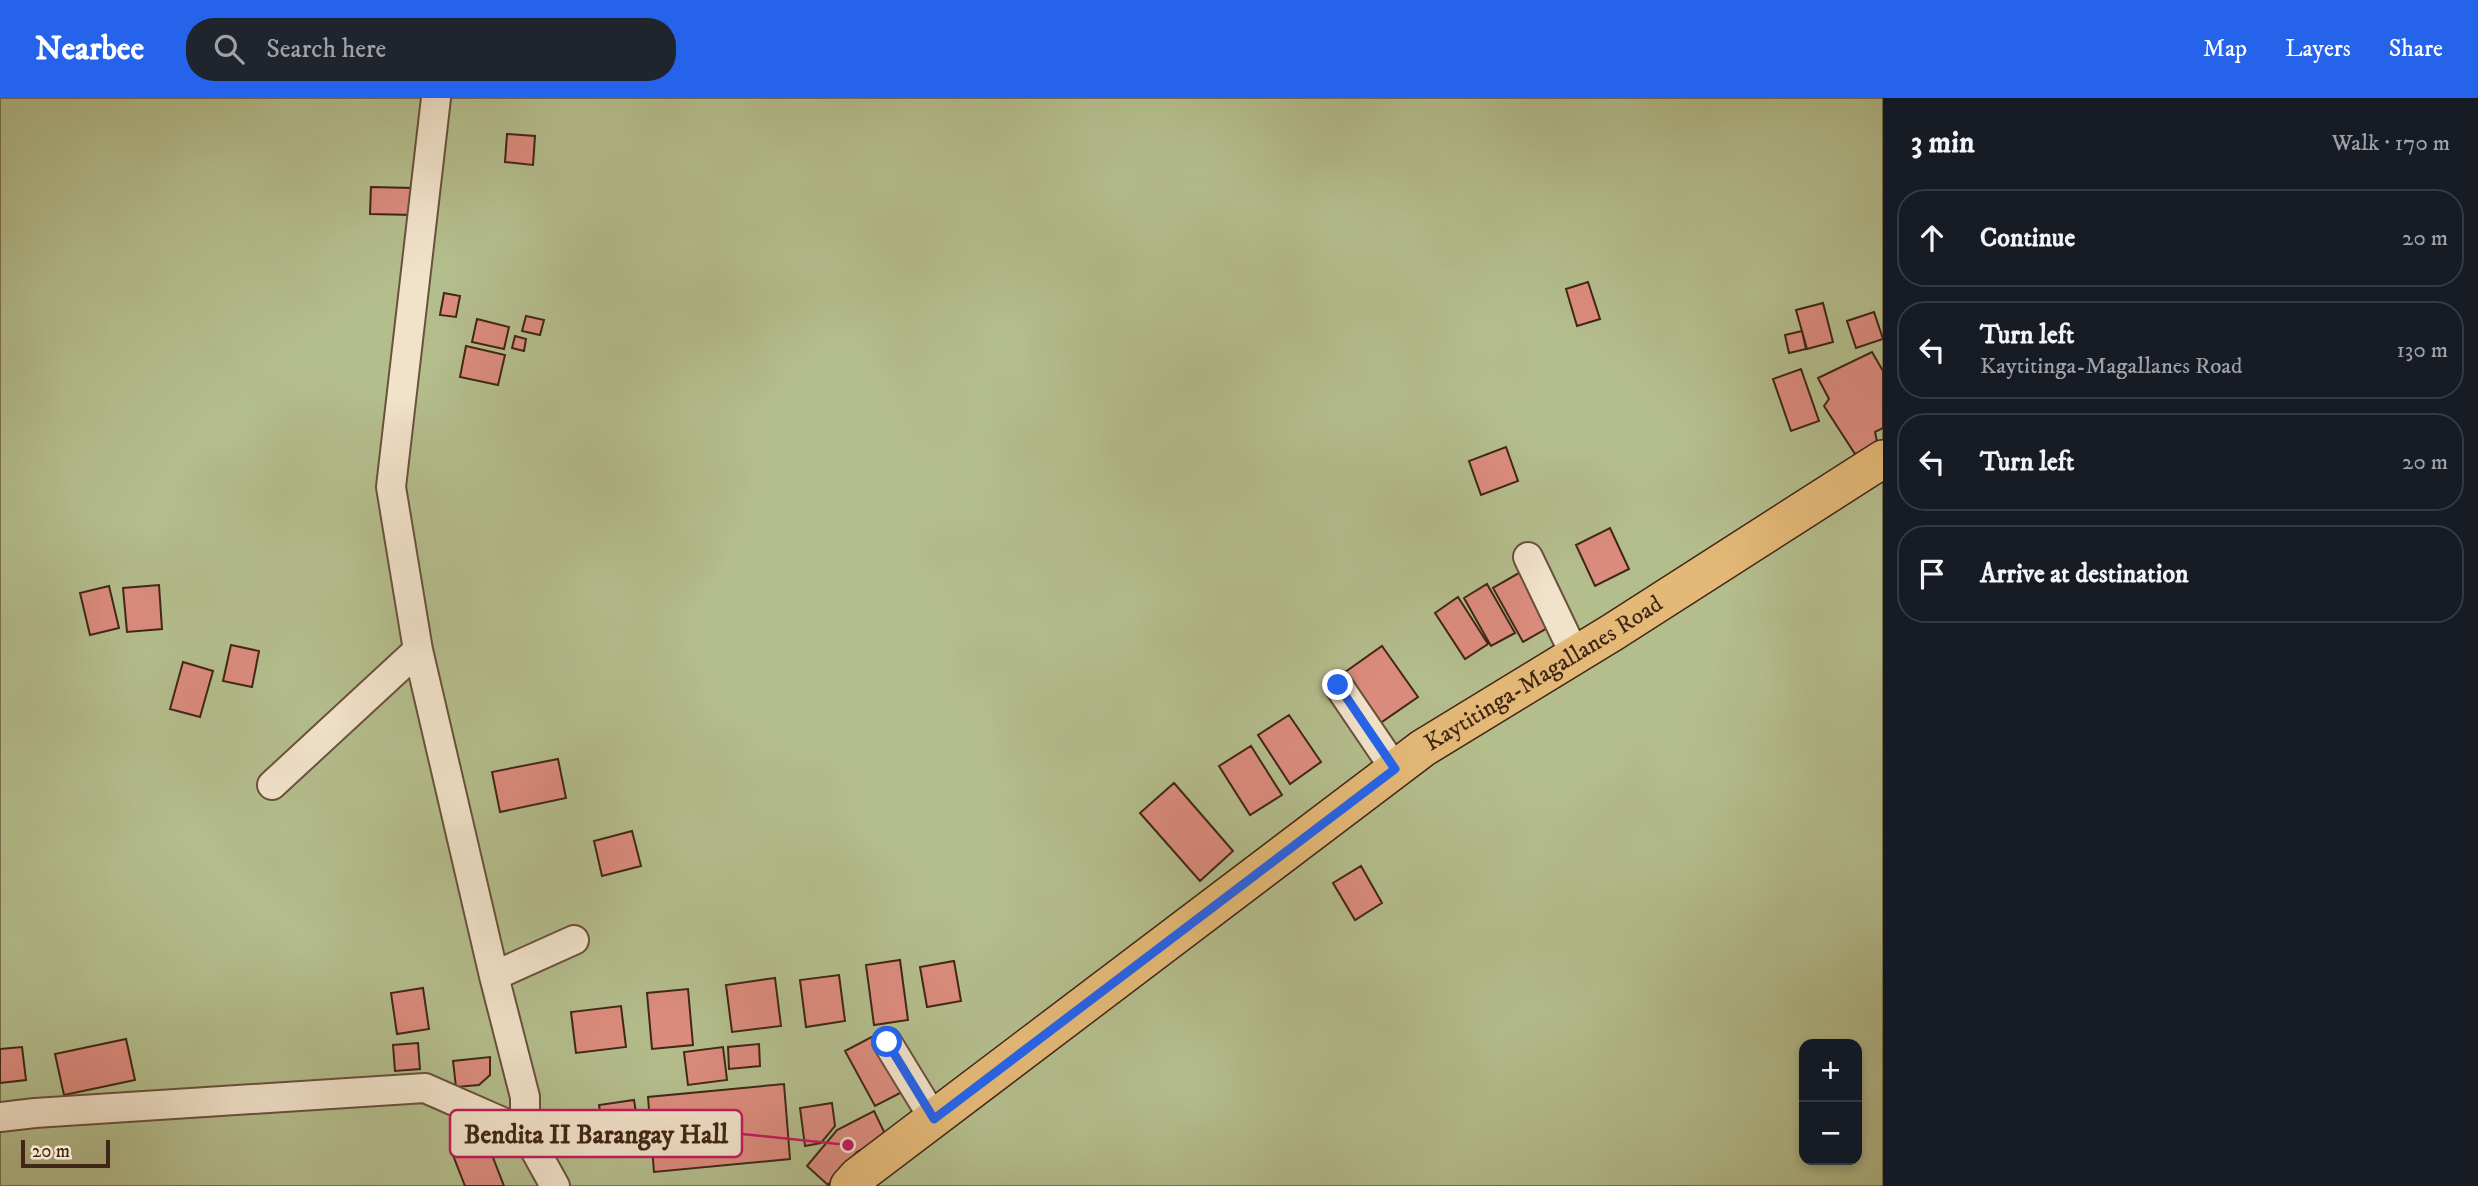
<!DOCTYPE html>
<meta charset="utf-8">
<style>
body{margin:0;font-family:"IM FELL DW Pica",serif;background:#20242c;color:#f1f3f6}
.controls{position:absolute;right:21px;bottom:21px;display:grid;overflow:hidden;border-radius:14px;box-shadow:0 4px 10px #0003}
.controls button{width:63px;height:63px;display:grid;place-items:center;padding:0;border:0;border-bottom:2px solid #363941;background:#171b24;color:#f1f3f6;font:35px sans-serif}
.scale{position:absolute;left:21px;bottom:18px;width:89px;box-sizing:border-box;padding-left:7px;border:4px solid #402616;border-top:0;font-size:19px;line-height:24px;white-space:nowrap;color:#402616;-webkit-text-stroke:5px #f1e2ca;paint-order:stroke}
.stop{position:absolute;width:21px;height:21px;margin:-16px;border:5px solid #2563eb;border-radius:50%;background:#fff}
.stop.end{background:#2563eb;border-color:#fff;box-shadow:0 2px 7px #0008}
.list{margin:0;padding:0;list-style:none}
h2{display:flex;justify-content:space-between;align-items:center;height:91px;margin:0;padding:0 28px;font-size:30px}
h2 small{font-size:23px;font-weight:400;color:#9ea1a6}
.list li{display:grid;grid-template-columns:46px 1fr auto;gap:21px;align-items:center;box-sizing:border-box;height:98px;margin:0 14px 14px;padding:0 14px;border:2px solid #363941;border-radius:28px}
.list b{display:block;font-size:26px;white-space:nowrap}
.list p{margin:0;font-size:23px;white-space:nowrap;color:#9ea1a6}
.list em{font-size:23px;font-style:normal;color:#9ea1a6}
.icon{flex:none;width:38px;height:38px;fill:none;stroke:currentColor;stroke-width:2;stroke-linecap:round;stroke-linejoin:round}
.map{position:relative;flex:none;width:1883px;height:1088px;overflow:hidden}
header{display:flex;align-items:center;gap:42px;box-sizing:border-box;height:98px;padding:0 35px;background:#2563eb;color:#fff}
header strong{font-size:33px}
nav{display:flex;gap:38px;margin-inline-start:auto;font-size:24px}
.search{width:490px;height:63px;background:#20242c;display:flex;align-items:center;gap:18px;box-sizing:border-box;padding:0 24px;border-radius:28px;color:#9ea1a6;font-size:26px}
main{display:flex}
aside{flex:1;background:#171b24}
.map>svg:first-child{display:block}
.green{fill:#b4bd8c;stroke:#7a7251;stroke-width:2;fill-rule:evenodd}
.building{fill:#dc8c7e;stroke:#402616;stroke-width:2}
.lines{fill:none;stroke-linecap:round;stroke-linejoin:round}
.minor-casing{stroke:#6a513c;stroke-width:32}
.major-casing{stroke:#402616;stroke-width:40}
.minor{stroke:#f1e2ca;stroke-width:28}
.major{stroke:#e4b977;stroke-width:37}
.route{stroke:#2563eb;stroke-width:9}
.labels{text-anchor:middle;dominant-baseline:central;stroke-width:5;stroke-linejoin:round;paint-order:stroke}
.street-label{font-size:24px;fill:#402616;stroke:#f1e2ca}
.leader{fill:none;stroke:#c2185b;stroke-width:2.5}
.callout-dot{fill:#c2185b;stroke:#f1e2ca;stroke-width:2.5}
.callout{fill:#f1e2ca;stroke:#c2185b;stroke-width:2.5}
.callout-label{font-size:26px;text-anchor:middle;font-weight:bold;fill:#402616}
</style>
<header>
<strong>Nearbee</strong>
<div class="search"><svg class="icon" aria-label="search" viewBox="0 0 24 24"><circle cx="10" cy="10" r="6"/><path d="M15 15l6 6"/></svg>Search here</div>
<nav><a>Map</a><a>Layers</a><a>Share</a></nav>
</header>
<main>
<div class="map">
<svg width="1883" height="1088" viewBox="0 0 1883 1088">
<rect width="100%" height="100%" fill="#e9d2ae"/>
<filter id="stains"><feTurbulence type="fractalNoise" baseFrequency=".00286" numOctaves="4"/><feColorMatrix values="0 0 0 0 .2 0 0 0 0 .09 0 0 0 0 .02 0 0 0 .5 -.17"/></filter>
<radialGradient id="worn" r=".72"><stop offset=".6" stop-color="#630" stop-opacity="0"/><stop offset="1" stop-color="#630" stop-opacity=".3"/></radialGradient>
<!-- green -->
<path class="green" d="M 0,0 L 1883,0 L 1883,1088 L 0,1088 ZM 1804,946 L 1857,946 L 1857,1062 L 1804,1062 Z"/>
<!-- building -->
<path class="building" d="M 507,36 L 535,38 L 533,67 L 505,64 Z
M 371,89 L 414,90 L 414,117 L 370,116 Z
M 1588,184 L 1600,221 L 1577,228 L 1566,191 Z
M 444,195 L 460,198 L 456,219 L 440,217 Z
M 1823,205 L 1833,244 L 1807,251 L 1796,212 Z
M 1874,214 L 1883,241 L 1856,250 L 1847,223 Z
M 526,218 L 544,222 L 540,237 L 522,233 Z
M 477,221 L 509,229 L 504,251 L 472,244 Z
M 1802,233 L 1806,251 L 1789,255 L 1785,237 Z
M 515,238 L 526,241 L 524,253 L 512,250 Z
M 466,248 L 505,257 L 498,287 L 460,279 Z
M 1872,254 L 1883,273 L 1883,330 L 1875,334 L 1878,348 L 1855,356 L 1824,308 L 1829,301 L 1818,280 Z
M 1801,271 L 1819,323 L 1791,333 L 1773,281 Z
M 1506,349 L 1518,383 L 1481,397 L 1469,363 Z
M 1610,430 L 1629,471 L 1595,488 L 1576,447 Z
M 1526,471 L 1556,525 L 1523,544 L 1493,490 Z
M 1487,486 L 1515,535 L 1491,548 L 1464,500 Z
M 159,487 L 162,531 L 127,534 L 123,490 Z
M 109,488 L 119,530 L 90,537 L 80,495 Z
M 1458,499 L 1488,546 L 1465,561 L 1435,515 Z
M 231,547 L 259,553 L 252,589 L 223,583 Z
M 1382,548 L 1418,599 L 1376,628 L 1341,577 Z
M 183,564 L 213,573 L 200,619 L 170,611 Z
M 1289,617 L 1321,664 L 1290,686 L 1258,637 Z
M 1251,648 L 1282,697 L 1250,717 L 1219,668 Z
M 558,661 L 566,700 L 500,714 L 492,674 Z
M 1174,685 L 1233,753 L 1200,783 L 1140,715 Z
M 632,733 L 641,768 L 602,778 L 594,743 Z
M 1361,768 L 1382,805 L 1355,822 L 1333,785 Z
M 900,862 L 908,922 L 874,927 L 866,867 Z
M 954,863 L 961,903 L 927,909 L 920,869 Z
M 839,877 L 845,923 L 806,929 L 800,882 Z
M 775,880 L 781,928 L 732,934 L 726,887 Z
M 423,890 L 429,931 L 397,936 L 391,895 Z
M 688,891 L 693,947 L 652,951 L 647,895 Z
M 621,908 L 626,949 L 576,955 L 571,914 Z
M 881,934 L 910,990 L 875,1008 L 845,953 Z
M 126,941 L 135,982 L 64,997 L 55,956 Z
M 418,945 L 420,971 L 395,973 L 393,947 Z
M 759,946 L 760,968 L 729,971 L 728,949 Z
M 22,949 L 26,982 L 0,985 L 0,951 Z
M 723,949 L 727,982 L 688,987 L 684,954 Z
M 490,959 L 490,977 L 479,987 L 456,989 L 453,963 Z
M 784,986 L 790,1061 L 654,1074 L 648,999 Z
M 634,1002 L 638,1028 L 603,1033 L 599,1007 Z
M 832,1005 L 835,1028 L 821,1045 L 805,1048 L 800,1010 Z
M 874,1013 L 887,1040 L 857,1054 L 828,1087 L 807,1068 L 837,1032 Z
M 485,1039 L 504,1088 L 465,1088 L 451,1052 Z"/>
<g class="lines">
<defs>
<path id="minor" d="M 436,0 L 391,389 L 418,552 L 494,878 L 525,999 L 525,1034
M 1528,459 L 1575,557
M 1338,587 L 1395,671
M 272,687 L 418,552
M 494,878 L 574,842
M 887,944 L 934,1021
M 0,1019 L 35,1015 L 425,990 L 525,1034 L 555,1088"/>
<g id="major">
<path id="s1" d="M 849,1088 L 858,1078 L 1423,650 L 1613,534 L 1883,361"/>
</g>
</defs>
<!-- minor casing -->
<use href="#minor" class="minor-casing"/>
<!-- major casing -->
<use href="#major" class="major-casing"/>
<!-- minor -->
<use href="#minor" class="minor"/>
<!-- major -->
<use href="#major" class="major"/>
</g>
<g class="lines">
<!-- route -->
<path class="route" d="M 887,944 L 934,1021 L 1395,671 L 1338,587"/>
</g>
<g class="labels">
<!-- street labels -->
<g class="street-label">
<text stroke="none"><textPath href="#s1" startOffset="864">Kaytitinga-Magallanes Road</textPath></text>
</g>
</g>
<!-- callouts -->
<path class="leader" d="M848 1047L742 1036"/>
<circle class="callout-dot" cx="848" cy="1047" r="7"/>
<rect class="callout" x="450" y="1012" width="292" height="47" rx="7"/>
<g class="callout-label">
<text x="596" y="1045">Bendita II Barangay Hall</text>
</g>
<rect width="100%" height="100%" filter="url(#stains)"/>
<rect width="100%" height="100%" fill="url(#worn)"/>
</svg>
<div class="controls">
<button>+</button>
<button>−</button>
</div>
<div class="scale">20 m</div>
<div class="stop" style="left:887px;top:944px"></div>
<div class="stop end" style="left:1338px;top:587px"></div>
</div>
<aside>
<h2>3 min<small>Walk · 170 m</small></h2>
<ul class="list">
<li><svg class="icon" aria-label="ahead" viewBox="0 0 24 24"><path d="M12 20V5M6 11l6-6 6 6"/></svg><div><b>Continue</b></div><em>20 m</em></li>
<li><svg class="icon" aria-label="left" viewBox="0 0 24 24"><path d="M17 20v-9H6M10 6l-5 5 5 5"/></svg><div><b>Turn left</b><p>Kaytitinga-Magallanes Road</p></div><em>130 m</em></li>
<li><svg class="icon" aria-label="left" viewBox="0 0 24 24"><path d="M17 20v-9H6M10 6l-5 5 5 5"/></svg><div><b>Turn left</b></div><em>20 m</em></li>
<li><svg class="icon" aria-label="arrive" viewBox="0 0 24 24"><path d="M6 21V4h12l-3 4 3 4H6"/></svg><div><b>Arrive at destination</b></div></li>
</ul>
</aside>
</main>
